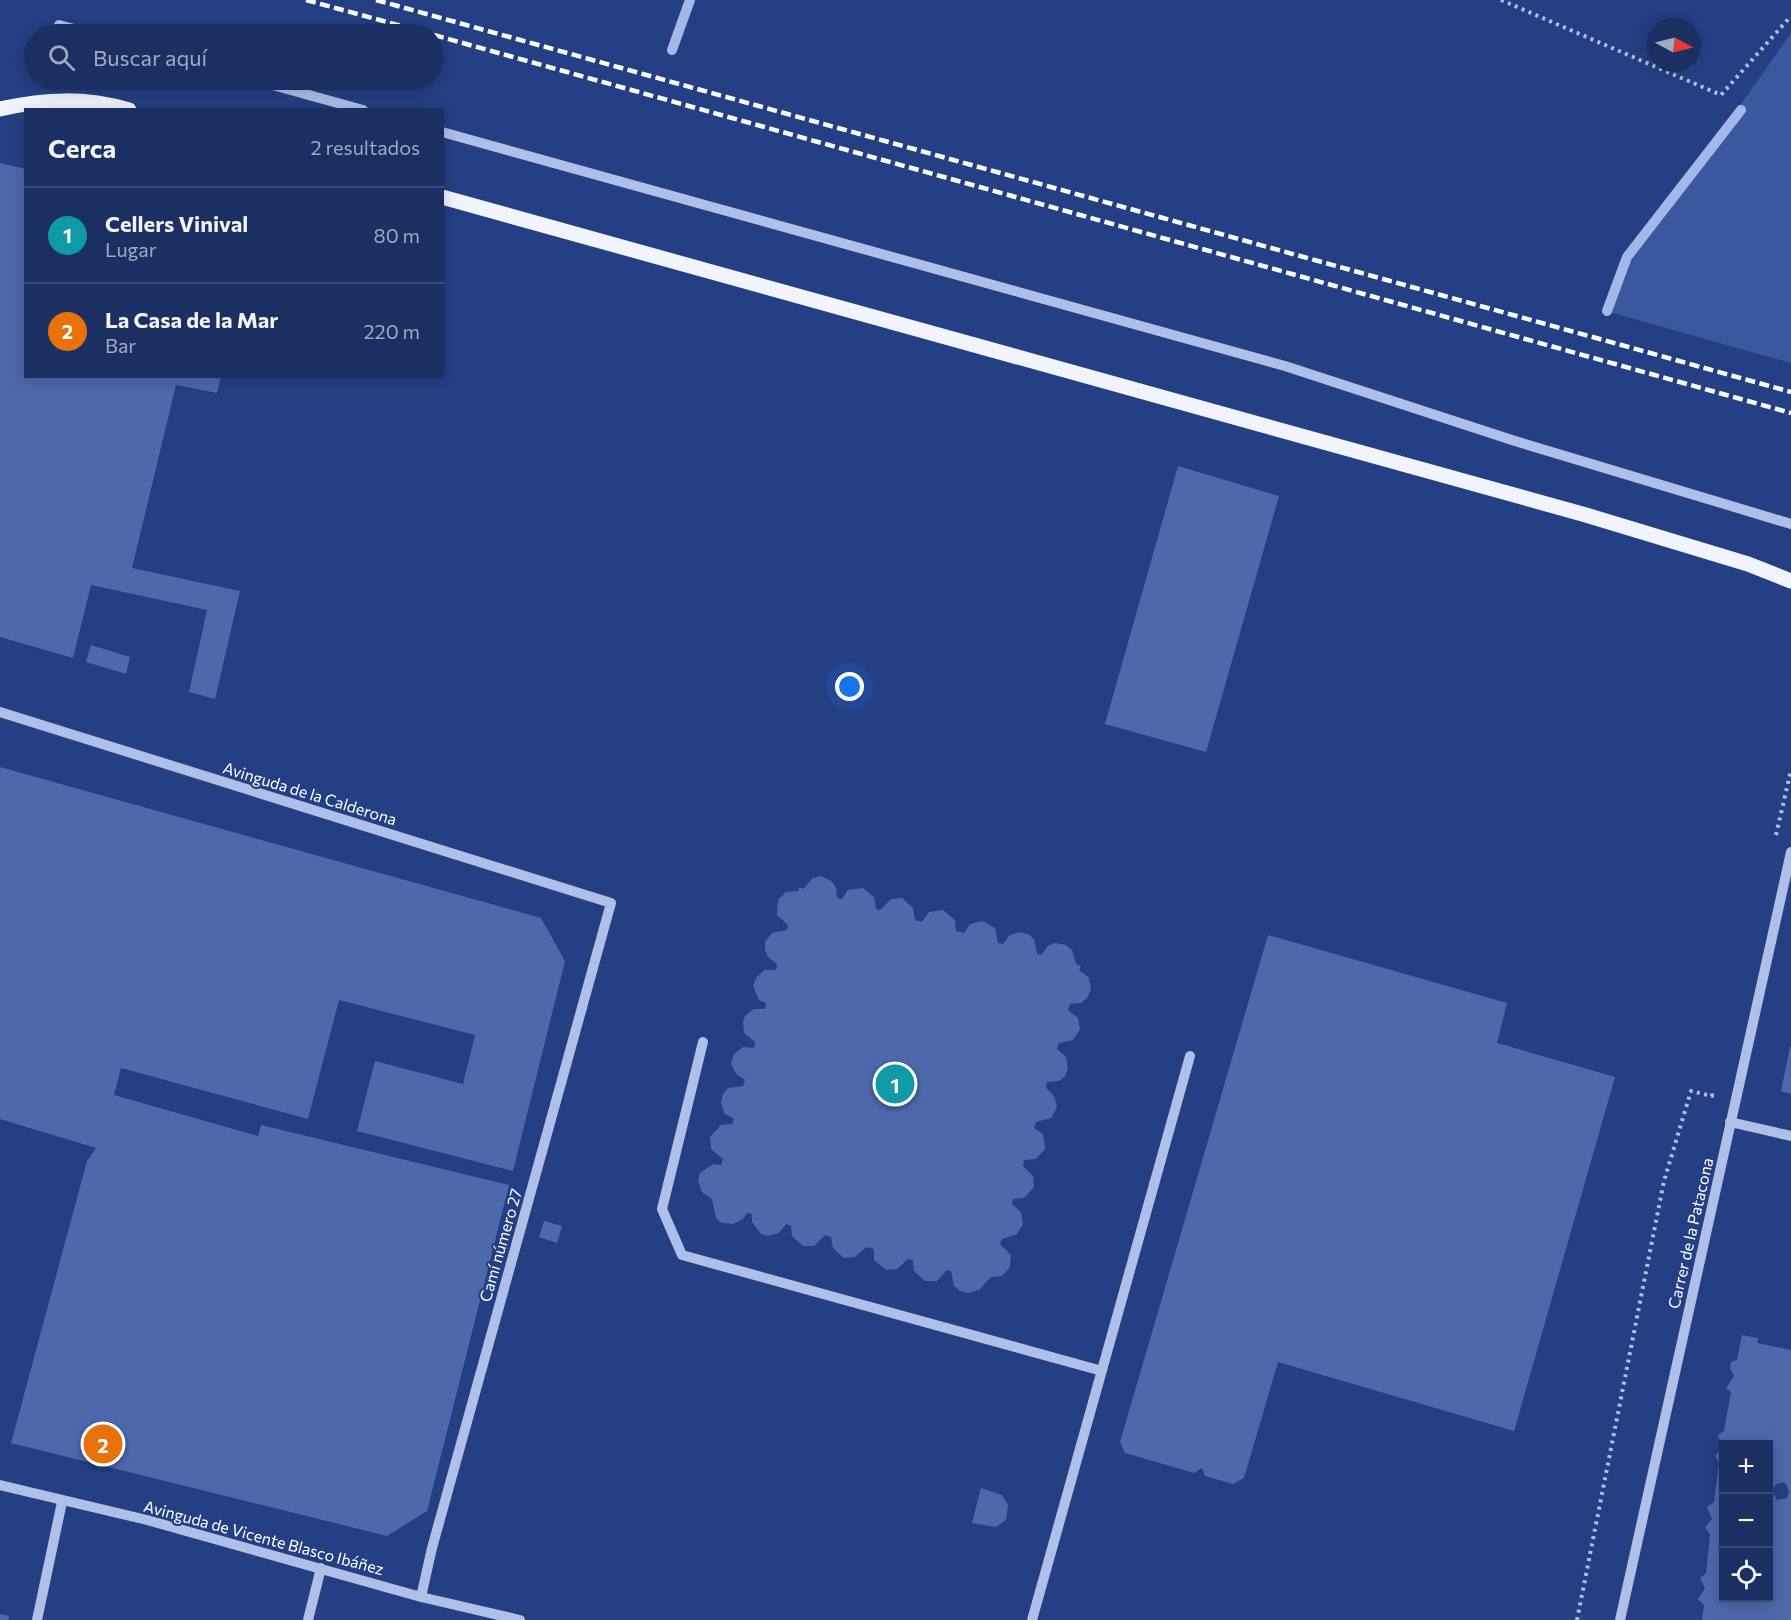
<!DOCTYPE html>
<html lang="es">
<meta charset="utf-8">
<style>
body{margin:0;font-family:Commissioner,sans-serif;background:#253769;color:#f1f3f6}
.controls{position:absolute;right:18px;bottom:18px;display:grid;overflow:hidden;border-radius:0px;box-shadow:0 3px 15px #0003}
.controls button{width:54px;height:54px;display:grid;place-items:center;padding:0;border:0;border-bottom:2px solid #3a4a78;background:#1c2f63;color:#f1f3f6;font:30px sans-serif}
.compass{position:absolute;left:1647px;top:18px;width:54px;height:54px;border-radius:50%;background:#1c2f63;box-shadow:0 3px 15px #0003;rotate:97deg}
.you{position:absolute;left:850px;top:687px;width:21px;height:21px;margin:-15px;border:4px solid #fff;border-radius:50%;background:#1a73e8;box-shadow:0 0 0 9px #1a73e833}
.badge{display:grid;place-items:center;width:39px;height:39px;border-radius:50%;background:#95b2f1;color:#fff;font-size:20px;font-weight:700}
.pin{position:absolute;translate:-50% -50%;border:3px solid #fff;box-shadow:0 2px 6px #0006}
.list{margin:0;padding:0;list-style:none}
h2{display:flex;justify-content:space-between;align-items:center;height:78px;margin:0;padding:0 24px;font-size:26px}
h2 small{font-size:20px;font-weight:400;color:#a0a9be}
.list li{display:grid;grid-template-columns:39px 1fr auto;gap:18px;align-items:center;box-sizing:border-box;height:96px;padding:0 24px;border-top:2px solid #3a4a78}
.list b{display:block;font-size:22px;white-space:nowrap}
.list p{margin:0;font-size:20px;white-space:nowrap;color:#a0a9be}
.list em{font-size:20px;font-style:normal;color:#a0a9be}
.icon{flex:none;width:33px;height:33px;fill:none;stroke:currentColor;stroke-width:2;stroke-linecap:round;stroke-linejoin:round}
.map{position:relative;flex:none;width:1791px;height:1620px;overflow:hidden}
.search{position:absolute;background:#1c2f63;box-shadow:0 3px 15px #0003;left:24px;top:24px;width:420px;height:66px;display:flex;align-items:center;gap:15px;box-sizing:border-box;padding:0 21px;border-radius:33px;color:#a0a9be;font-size:22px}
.panel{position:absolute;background:#1c2f63;box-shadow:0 3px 15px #0003;left:24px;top:108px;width:420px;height:270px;border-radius:0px}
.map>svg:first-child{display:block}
.green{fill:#3a57a0}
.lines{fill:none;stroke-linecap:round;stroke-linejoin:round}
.stream{stroke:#a3b7e8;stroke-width:10}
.building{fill:#4e68ac;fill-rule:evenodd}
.path{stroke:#afbfe8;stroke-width:4;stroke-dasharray:3 4.5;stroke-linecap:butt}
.minor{stroke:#afbfe8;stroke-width:10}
.major{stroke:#f1f4fe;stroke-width:15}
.rail{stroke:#fff;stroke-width:4.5;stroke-dasharray:10 4.5;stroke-linecap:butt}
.labels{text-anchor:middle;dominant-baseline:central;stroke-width:4.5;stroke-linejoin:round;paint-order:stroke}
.street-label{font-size:16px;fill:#fff;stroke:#253f84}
</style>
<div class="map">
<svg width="1791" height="1620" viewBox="0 0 1791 1620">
<rect width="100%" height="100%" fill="#253f84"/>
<!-- green -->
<path class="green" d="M 1791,33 L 1791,363 L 1602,310 L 1624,253 L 1739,107 Z"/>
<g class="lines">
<!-- stream -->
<path class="stream" d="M 672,50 L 690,0
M 1607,311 L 1627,257 L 1741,110"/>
</g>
<!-- building -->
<path class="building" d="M 0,163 L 26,169 L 26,376 L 221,376 L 217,393 L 176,385 L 132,568 L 240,591 L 215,699 L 189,692 L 207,610 L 91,585 L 73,658 L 0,637 Z
M 1178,466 L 1279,496 L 1206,752 L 1105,724 Z
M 91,645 L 130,657 L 126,674 L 86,662 Z
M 0,767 L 541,918 L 565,961 L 513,1171 L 357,1131 L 375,1061 L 463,1084 L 475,1035 L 339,1000 L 308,1119 L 121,1068 L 114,1095 L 258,1136 L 261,1125 L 509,1185 L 427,1511 L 387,1536 L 11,1443 L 87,1161 L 96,1148 L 0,1119 Z
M 821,876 L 831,881 L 836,887 L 837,898 L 842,899 L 848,890 L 863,888 L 874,897 L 876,909 L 880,910 L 891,899 L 902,898 L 913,908 L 915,920 L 922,922 L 929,912 L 943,910 L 955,920 L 956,931 L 964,933 L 970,924 L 982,921 L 995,928 L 998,943 L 1003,944 L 1010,935 L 1021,932 L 1028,934 L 1034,939 L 1037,954 L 1041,955 L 1048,946 L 1055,943 L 1066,945 L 1072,950 L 1076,964 L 1081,966 L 1079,970 L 1089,978 L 1091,990 L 1087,998 L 1081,1003 L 1070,1004 L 1068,1010 L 1078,1018 L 1080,1029 L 1073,1040 L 1059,1043 L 1057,1049 L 1066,1057 L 1068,1069 L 1065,1076 L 1059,1081 L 1047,1082 L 1046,1088 L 1054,1096 L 1057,1107 L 1051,1118 L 1036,1122 L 1034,1128 L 1043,1134 L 1045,1149 L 1036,1159 L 1024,1160 L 1023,1166 L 1033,1176 L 1034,1187 L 1024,1198 L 1013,1199 L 1012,1204 L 1021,1212 L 1023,1224 L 1017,1234 L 1002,1239 L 1000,1244 L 1011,1255 L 1010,1267 L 1002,1276 L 991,1277 L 979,1290 L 968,1293 L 960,1291 L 954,1286 L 951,1271 L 947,1270 L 937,1281 L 925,1281 L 914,1271 L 913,1260 L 908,1259 L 897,1269 L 886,1270 L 874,1260 L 874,1249 L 866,1247 L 855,1257 L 844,1258 L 833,1248 L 831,1237 L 825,1235 L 814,1246 L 803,1246 L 792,1236 L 791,1226 L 786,1224 L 779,1233 L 768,1236 L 761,1234 L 752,1222 L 752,1214 L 747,1213 L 743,1219 L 733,1224 L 722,1223 L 716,1218 L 712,1199 L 702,1192 L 698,1181 L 700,1173 L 713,1164 L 721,1165 L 723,1159 L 711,1149 L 710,1137 L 721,1125 L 732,1124 L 734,1119 L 724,1113 L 721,1102 L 723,1094 L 728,1088 L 743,1086 L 745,1080 L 736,1074 L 731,1064 L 734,1054 L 743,1047 L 754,1048 L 755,1042 L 744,1033 L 743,1022 L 745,1016 L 754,1009 L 765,1009 L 766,1003 L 759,1000 L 753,986 L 756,978 L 764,970 L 776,970 L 777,964 L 768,957 L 765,950 L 765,942 L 772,933 L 787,930 L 788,925 L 777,915 L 778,900 L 786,892 L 798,891 L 799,887 L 803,889 L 813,878 Z
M 1268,935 L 1507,1003 L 1497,1043 L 1615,1077 L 1514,1431 L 1278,1362 L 1244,1478 L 1233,1484 L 1205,1476 L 1202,1468 L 1194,1473 L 1125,1453 L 1120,1442 Z
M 1790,1047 L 1791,1047 L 1791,1094 L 1781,1091 Z
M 544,1221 L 562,1226 L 557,1243 L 539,1237 Z
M 1742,1335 L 1758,1338 L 1757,1343 L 1791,1350 L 1791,1620 L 1702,1620 L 1704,1605 L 1698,1599 L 1705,1588 L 1700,1578 L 1706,1573 L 1710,1534 L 1705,1527 L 1712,1519 L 1707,1507 L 1714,1502 L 1719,1463 L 1715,1456 L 1722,1448 L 1718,1435 L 1724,1431 L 1731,1392 L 1726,1388 L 1734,1376 L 1730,1369 L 1731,1362 L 1737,1360 ZM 1724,1444 L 1768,1444 L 1768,1598 L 1724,1598 ZM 1782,1482 L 1786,1484 L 1789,1492 L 1787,1498 L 1777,1500 L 1772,1491 L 1775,1485 Z
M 981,1488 L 1002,1495 L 1008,1505 L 1006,1520 L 996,1527 L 972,1523 Z
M 0,1614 L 9,1616 L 8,1620 L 0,1620 Z"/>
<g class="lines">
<!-- path -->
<path class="path" d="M 1501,0 L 1721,95 L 1791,16
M 1776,835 L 1791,770
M 1577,1620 L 1664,1181 L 1691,1091 L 1712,1096 L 1712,1093"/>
<!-- minor -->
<path class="minor" d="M 59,25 L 93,34
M 255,80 L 363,110
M 442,132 L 1285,366 L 1515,441 L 1791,524
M 0,712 L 611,903 L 432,1548 L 421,1597
M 703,1042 L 662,1209 L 682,1255 L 1102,1371
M 1730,1122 L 1791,1136
M 0,1485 L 147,1520 L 421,1597 L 520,1620
M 37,1620 L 62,1502
M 308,1620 L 321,1568
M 1032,1620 L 1190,1056
M 1620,1620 L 1791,852"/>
<!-- major -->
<path class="major" d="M 0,109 C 45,99 84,97 129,110
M 442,197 L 1586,515 L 1748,564 L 1791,581"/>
<!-- rail -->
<path class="rail" d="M 306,0 L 431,34
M 376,0 L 1791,392
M 434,35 L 1791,413"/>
</g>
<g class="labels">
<!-- street labels -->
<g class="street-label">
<text transform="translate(310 793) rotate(17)">Avinguda de la Calderona</text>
<text transform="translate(1690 1233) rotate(-77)">Carrer de la Patacona</text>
<text transform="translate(500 1245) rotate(-74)">Camí número 27</text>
<text transform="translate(264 1537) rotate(15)">Avinguda de Vicente Blasco Ibáñez</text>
</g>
</g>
</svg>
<div class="controls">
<button>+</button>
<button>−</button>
<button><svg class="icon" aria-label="locate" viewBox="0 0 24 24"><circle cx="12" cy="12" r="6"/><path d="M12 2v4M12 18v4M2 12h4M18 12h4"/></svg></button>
</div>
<svg class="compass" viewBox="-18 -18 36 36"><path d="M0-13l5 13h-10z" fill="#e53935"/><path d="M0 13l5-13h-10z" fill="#a0a9be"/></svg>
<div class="you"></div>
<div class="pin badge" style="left:895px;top:1084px;background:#0f9aa8">1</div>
<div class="pin badge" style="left:103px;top:1444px;background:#e8710a">2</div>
<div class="search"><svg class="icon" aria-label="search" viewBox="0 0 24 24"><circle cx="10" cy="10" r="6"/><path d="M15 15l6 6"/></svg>Buscar aquí</div>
<section class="panel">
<h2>Cerca<small>2 resultados</small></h2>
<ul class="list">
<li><span class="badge" style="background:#0f9aa8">1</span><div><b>Cellers Vinival</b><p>Lugar</p></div><em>80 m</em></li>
<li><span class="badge" style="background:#e8710a">2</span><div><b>La Casa de la Mar</b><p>Bar</p></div><em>220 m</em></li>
</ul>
</section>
</div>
